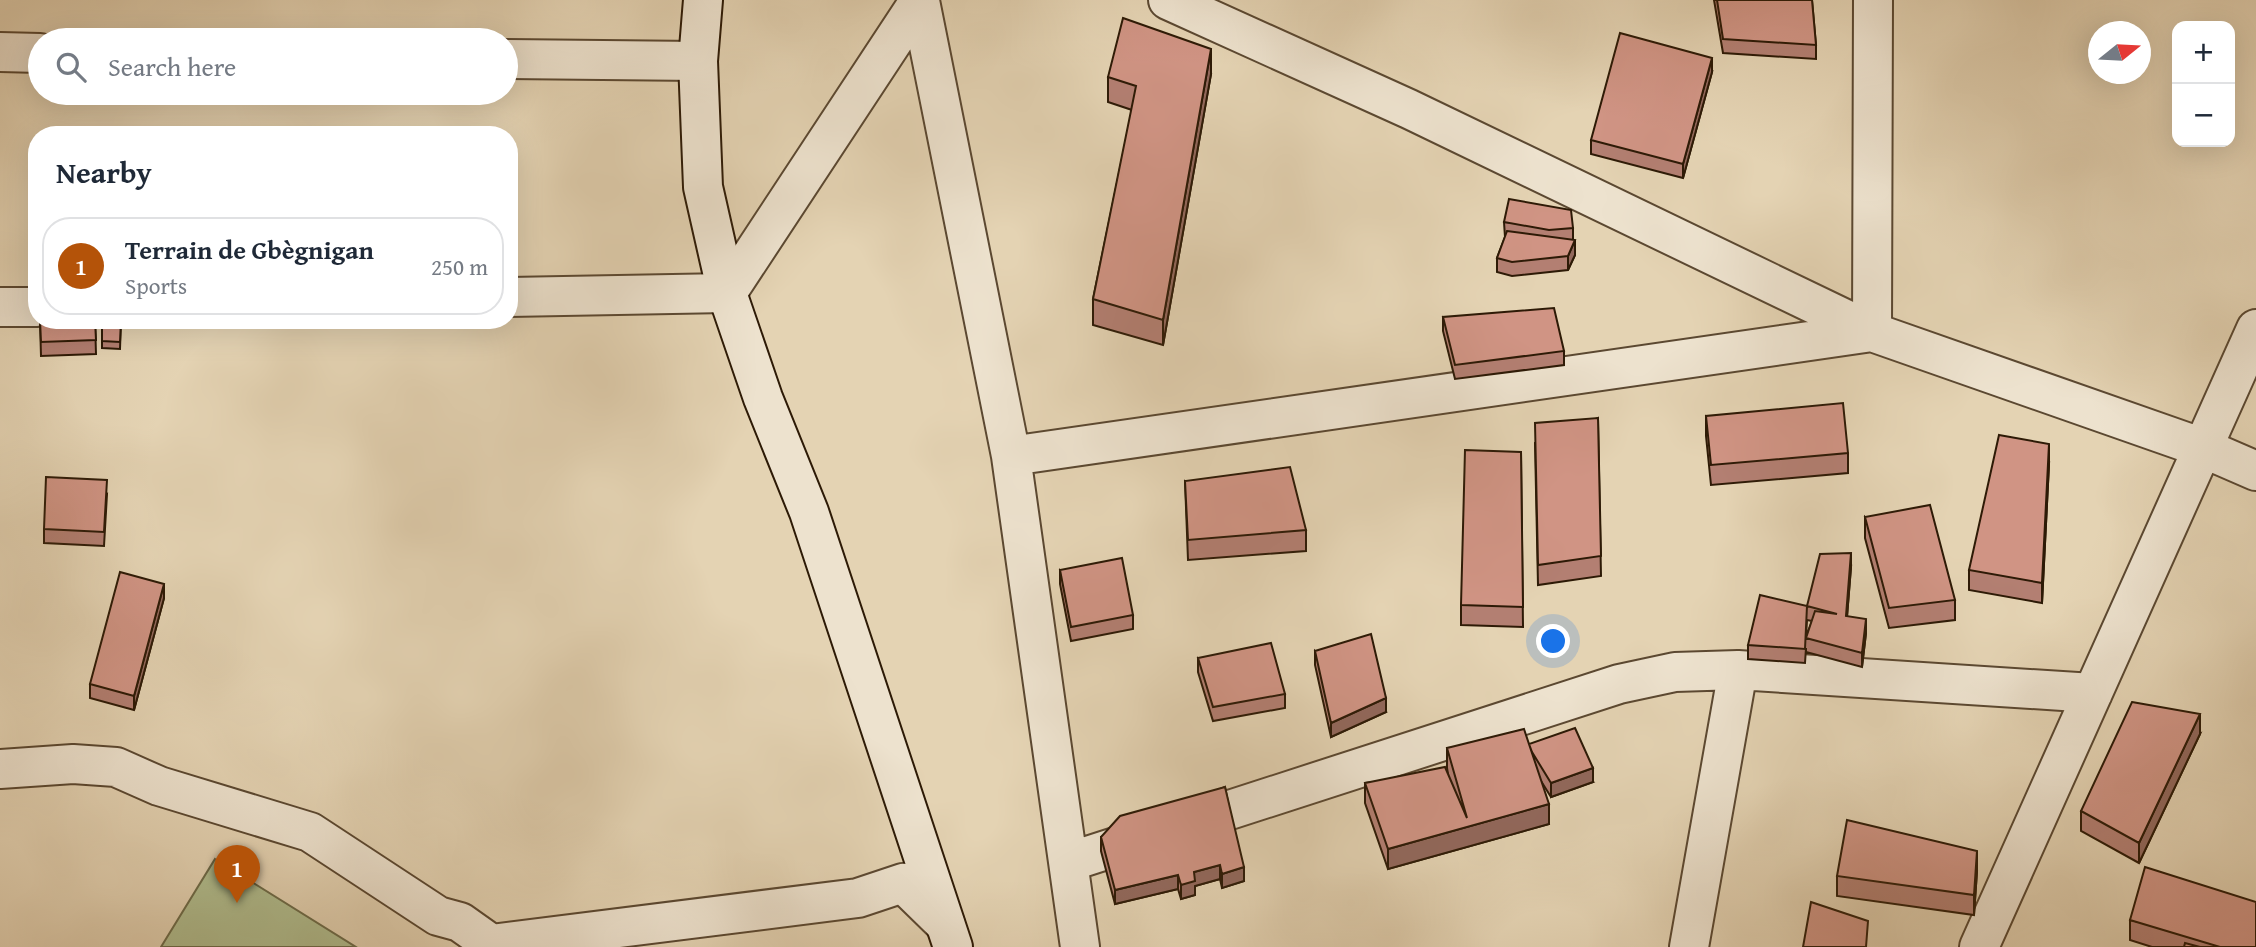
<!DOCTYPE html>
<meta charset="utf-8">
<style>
body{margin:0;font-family:"Gentium Book Plus",serif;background:#f6f6f7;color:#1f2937}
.controls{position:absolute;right:21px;top:21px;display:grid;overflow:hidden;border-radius:14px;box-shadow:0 7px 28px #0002}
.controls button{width:63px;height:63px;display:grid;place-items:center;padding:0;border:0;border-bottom:2px solid #e0e1e3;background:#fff;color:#1f2937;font:35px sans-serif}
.compass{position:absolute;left:2088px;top:21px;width:63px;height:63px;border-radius:50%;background:#fff;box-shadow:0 7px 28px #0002;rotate:72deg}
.you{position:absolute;left:1554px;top:642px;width:24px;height:24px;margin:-18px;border:5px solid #fff;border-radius:50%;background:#1a73e8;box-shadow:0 0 0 10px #1a73e833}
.badge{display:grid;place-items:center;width:46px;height:46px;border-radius:50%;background:#b45309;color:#fff;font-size:23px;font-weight:700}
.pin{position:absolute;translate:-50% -58px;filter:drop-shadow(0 2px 4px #0008)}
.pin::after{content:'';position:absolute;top:37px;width:24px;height:21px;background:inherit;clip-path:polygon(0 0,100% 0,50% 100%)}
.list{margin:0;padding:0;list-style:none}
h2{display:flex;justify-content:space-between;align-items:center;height:91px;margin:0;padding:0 28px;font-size:30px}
h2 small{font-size:23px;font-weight:400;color:#747a83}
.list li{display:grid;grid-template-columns:46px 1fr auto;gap:21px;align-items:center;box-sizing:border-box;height:98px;margin:0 14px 14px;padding:0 14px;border:2px solid #e0e1e3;border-radius:28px}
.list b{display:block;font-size:26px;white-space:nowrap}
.list p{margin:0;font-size:23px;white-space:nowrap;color:#747a83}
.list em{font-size:23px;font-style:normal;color:#747a83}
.icon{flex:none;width:38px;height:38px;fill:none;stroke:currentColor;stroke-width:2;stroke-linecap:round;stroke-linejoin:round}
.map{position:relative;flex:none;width:2256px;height:947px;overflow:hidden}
.search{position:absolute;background:#fff;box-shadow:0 7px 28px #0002;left:28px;top:28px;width:490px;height:77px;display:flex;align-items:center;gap:18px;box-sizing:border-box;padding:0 24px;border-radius:38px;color:#747a83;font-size:26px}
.panel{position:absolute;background:#fff;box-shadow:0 7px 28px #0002;left:28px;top:126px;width:490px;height:203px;border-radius:28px}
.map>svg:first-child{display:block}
.garden{fill:#b0bd8f;stroke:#6e6c4a;stroke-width:2}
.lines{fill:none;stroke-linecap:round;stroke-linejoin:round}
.minor-casing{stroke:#5b4831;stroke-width:42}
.secondary-casing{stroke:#2d1a06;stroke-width:42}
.minor{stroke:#ede2ce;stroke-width:38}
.secondary{stroke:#ede2ce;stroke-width:38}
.wall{fill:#b37f72;stroke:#2d1a06;stroke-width:2;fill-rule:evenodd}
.shaded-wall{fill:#92685c;stroke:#2d1a06;stroke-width:2}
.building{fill:#d09484;stroke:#2d1a06;stroke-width:2}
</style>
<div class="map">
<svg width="2256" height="947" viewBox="0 0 2256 947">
<rect width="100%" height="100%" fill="#e4d3b3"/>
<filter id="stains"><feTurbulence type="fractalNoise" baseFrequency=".00286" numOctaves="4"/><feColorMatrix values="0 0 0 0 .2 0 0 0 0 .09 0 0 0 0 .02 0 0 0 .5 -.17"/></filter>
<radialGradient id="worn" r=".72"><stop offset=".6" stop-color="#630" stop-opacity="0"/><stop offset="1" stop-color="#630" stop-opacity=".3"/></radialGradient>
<!-- garden -->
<path class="garden" d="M 215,859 L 356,947 L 161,947 Z"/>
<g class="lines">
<defs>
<path id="minor" d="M 1168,0 L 1409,109 L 1872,332 L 2203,448 L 2256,471
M 920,1 L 1011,456 L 1080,947
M 0,52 L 40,53
M 506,59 L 698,61
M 509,297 L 727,293 L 920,0
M 0,307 L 37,307
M 1011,456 L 1872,332 L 1873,0
M 0,769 L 73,764 L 116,767 L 159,786 L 310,832 L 438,916 L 460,922 L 491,944 L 858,898 L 903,883 L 945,924
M 1069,862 L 1619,684 L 1675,672 L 1738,670 L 2093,693
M 1689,947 L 1738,670
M 1979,947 L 2256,329"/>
<path id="secondary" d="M 703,0 L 698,61 L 703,187 L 727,293 L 763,398 L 809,512 L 953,947"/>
</defs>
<!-- minor casing -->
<use href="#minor" class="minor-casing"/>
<!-- secondary casing -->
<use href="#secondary" class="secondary-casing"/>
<!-- minor -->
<use href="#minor" class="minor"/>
<!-- secondary -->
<use href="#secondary" class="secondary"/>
</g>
<!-- wall -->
<path class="wall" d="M 1714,0 L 1812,0 L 1816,45 L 1816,59 L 1723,53 Z
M 1712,72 L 1683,178 L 1591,154 L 1591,140 Z
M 1211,74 L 1163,345 L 1093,325 L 1093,299 L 1132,110 L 1108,102 L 1108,77 Z
M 1504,222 L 1573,228 L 1573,240 L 1575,255 L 1568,270 L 1512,276 L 1497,272 L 1497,258 L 1505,237 Z
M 1443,317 L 1564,351 L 1564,365 L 1455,379 L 1443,331 Z
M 40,320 L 95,320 L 96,354 L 41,356 Z
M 102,320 L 121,320 L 120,349 L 102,348 Z
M 1706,416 L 1848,453 L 1848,473 L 1711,485 L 1706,436 Z
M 1598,418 L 1601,576 L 1538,585 L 1535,443 Z
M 1521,452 L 1523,627 L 1461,625 L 1461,605 Z
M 2049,464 L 2042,603 L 1969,590 L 1969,570 Z
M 1185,481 L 1306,530 L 1306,551 L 1188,560 Z
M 107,494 L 104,546 L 44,543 L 44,529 Z
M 1865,517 L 1955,600 L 1955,620 L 1889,628 L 1865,538 Z
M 1851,567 L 1847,616 L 1866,633 L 1862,667 L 1806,652 L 1806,648 L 1805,663 L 1748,659 L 1748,645 L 1807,606 ZM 1807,620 L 1812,621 L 1806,637 Z
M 1060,570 L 1133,615 L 1133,629 L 1071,641 L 1060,584 Z
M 164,598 L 134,710 L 90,698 L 90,684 Z
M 1315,651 L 1386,712 L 1331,737 L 1315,665 Z
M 1198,658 L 1285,694 L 1285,708 L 1213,721 L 1198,672 Z
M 2200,734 L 2139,863 L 2081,831 L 2081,811 Z
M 1529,744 L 1593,782 L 1551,797 L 1541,781 L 1549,824 L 1388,869 L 1365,803 L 1365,783 L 1448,774 L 1447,768 L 1447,748 Z
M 1225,787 L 1244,881 L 1222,888 L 1220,879 L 1195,886 L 1195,895 L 1181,899 L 1178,889 L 1115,904 L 1101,851 L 1101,837 Z
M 1977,871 L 1974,915 L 1837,896 L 1837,876 Z
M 2130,920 L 2256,947 L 2152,947 L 2130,940 Z"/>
<!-- shaded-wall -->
<path class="shaded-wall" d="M 1211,49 L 1211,74 L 1163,345 L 1163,320 Z
M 1712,58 L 1712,72 L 1683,178 L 1683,164 Z
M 1575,240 L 1575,255 L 1568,270 L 1568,256 Z
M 2049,444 L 2049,464 L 2042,603 L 2042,583 Z
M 1851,553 L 1851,567 L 1846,630 L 1846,616 Z
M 164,584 L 164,598 L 134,710 L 134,696 Z
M 1866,619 L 1866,633 L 1862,667 L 1862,653 Z
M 1386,698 L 1386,712 L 1331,737 L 1331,723 Z
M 2200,714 L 2200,734 L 2139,863 L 2139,843 Z
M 1593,768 L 1593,782 L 1551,797 L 1551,783 Z
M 1549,804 L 1549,824 L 1388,869 L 1388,849 Z
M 1977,851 L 1977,871 L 1974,915 L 1974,895 Z
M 1220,865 L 1220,879 L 1195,886 L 1195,895 L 1181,899 L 1181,885 L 1194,872 Z
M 1244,867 L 1244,881 L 1222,888 L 1222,874 Z
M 1178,875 L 1178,889 L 1115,904 L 1115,890 Z"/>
<!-- building -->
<path class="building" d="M 1717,0 L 1812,0 L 1816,45 L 1723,39 Z
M 1123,18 L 1211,49 L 1163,320 L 1093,299 L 1136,86 L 1108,77 Z
M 1620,33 L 1712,58 L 1683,164 L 1591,140 Z
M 1509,199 L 1571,210 L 1573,228 L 1549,230 L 1504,222 Z
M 1507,231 L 1575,240 L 1568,256 L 1512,262 L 1497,258 Z
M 1554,308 L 1564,351 L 1455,365 L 1443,317 Z
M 40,320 L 95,320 L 96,340 L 41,342 Z
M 102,320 L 121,320 L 120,342 L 102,341 Z
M 1843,403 L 1848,453 L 1711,465 L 1706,416 Z
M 1598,418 L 1601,556 L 1538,565 L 1535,423 Z
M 1999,435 L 2049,444 L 2042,583 L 1969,570 Z
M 1465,450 L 1521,452 L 1523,607 L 1461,605 Z
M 1290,467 L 1306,530 L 1188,540 L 1185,481 Z
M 46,477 L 107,480 L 104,532 L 44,529 Z
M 1930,505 L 1955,600 L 1889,608 L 1865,517 Z
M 1851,553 L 1846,616 L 1866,619 L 1862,653 L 1806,638 L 1815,611 L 1837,614 L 1807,606 L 1820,554 Z
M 1122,558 L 1133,615 L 1071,627 L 1060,570 Z
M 120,572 L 164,584 L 134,696 L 90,684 Z
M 1760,595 L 1807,606 L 1805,649 L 1748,645 Z
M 1371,634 L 1386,698 L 1331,723 L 1315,651 Z
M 1271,643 L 1285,694 L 1213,707 L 1198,658 Z
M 2132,702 L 2200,714 L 2139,843 L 2081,811 Z
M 1575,728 L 1593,768 L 1551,783 L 1532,752 L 1529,744 Z
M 1524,729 L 1549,804 L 1388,849 L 1365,783 L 1445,767 L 1467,818 L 1447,748 Z
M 1225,787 L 1244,867 L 1222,874 L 1220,865 L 1194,872 L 1195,881 L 1181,885 L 1178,875 L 1115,890 L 1101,837 L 1120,816 Z
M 1847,820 L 1977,851 L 1974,895 L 1837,876 Z
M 2145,867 L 2256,902 L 2256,947 L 2220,947 L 2130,920 Z
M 1811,902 L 1868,921 L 1866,947 L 1803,947 Z
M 2185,943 L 2200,947 L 2184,947 Z"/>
<rect width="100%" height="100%" filter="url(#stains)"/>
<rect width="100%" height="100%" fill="url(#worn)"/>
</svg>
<div class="controls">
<button>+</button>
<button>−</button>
</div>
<svg class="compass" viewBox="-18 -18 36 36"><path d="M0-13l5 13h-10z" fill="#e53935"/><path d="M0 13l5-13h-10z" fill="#747a83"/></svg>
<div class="you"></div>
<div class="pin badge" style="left:237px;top:903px">1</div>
<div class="search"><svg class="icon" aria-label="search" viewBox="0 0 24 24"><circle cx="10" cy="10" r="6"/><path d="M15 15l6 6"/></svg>Search here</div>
<section class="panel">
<h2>Nearby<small></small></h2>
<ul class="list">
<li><span class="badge">1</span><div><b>Terrain de Gbègnigan</b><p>Sports</p></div><em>250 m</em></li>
</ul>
</section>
</div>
